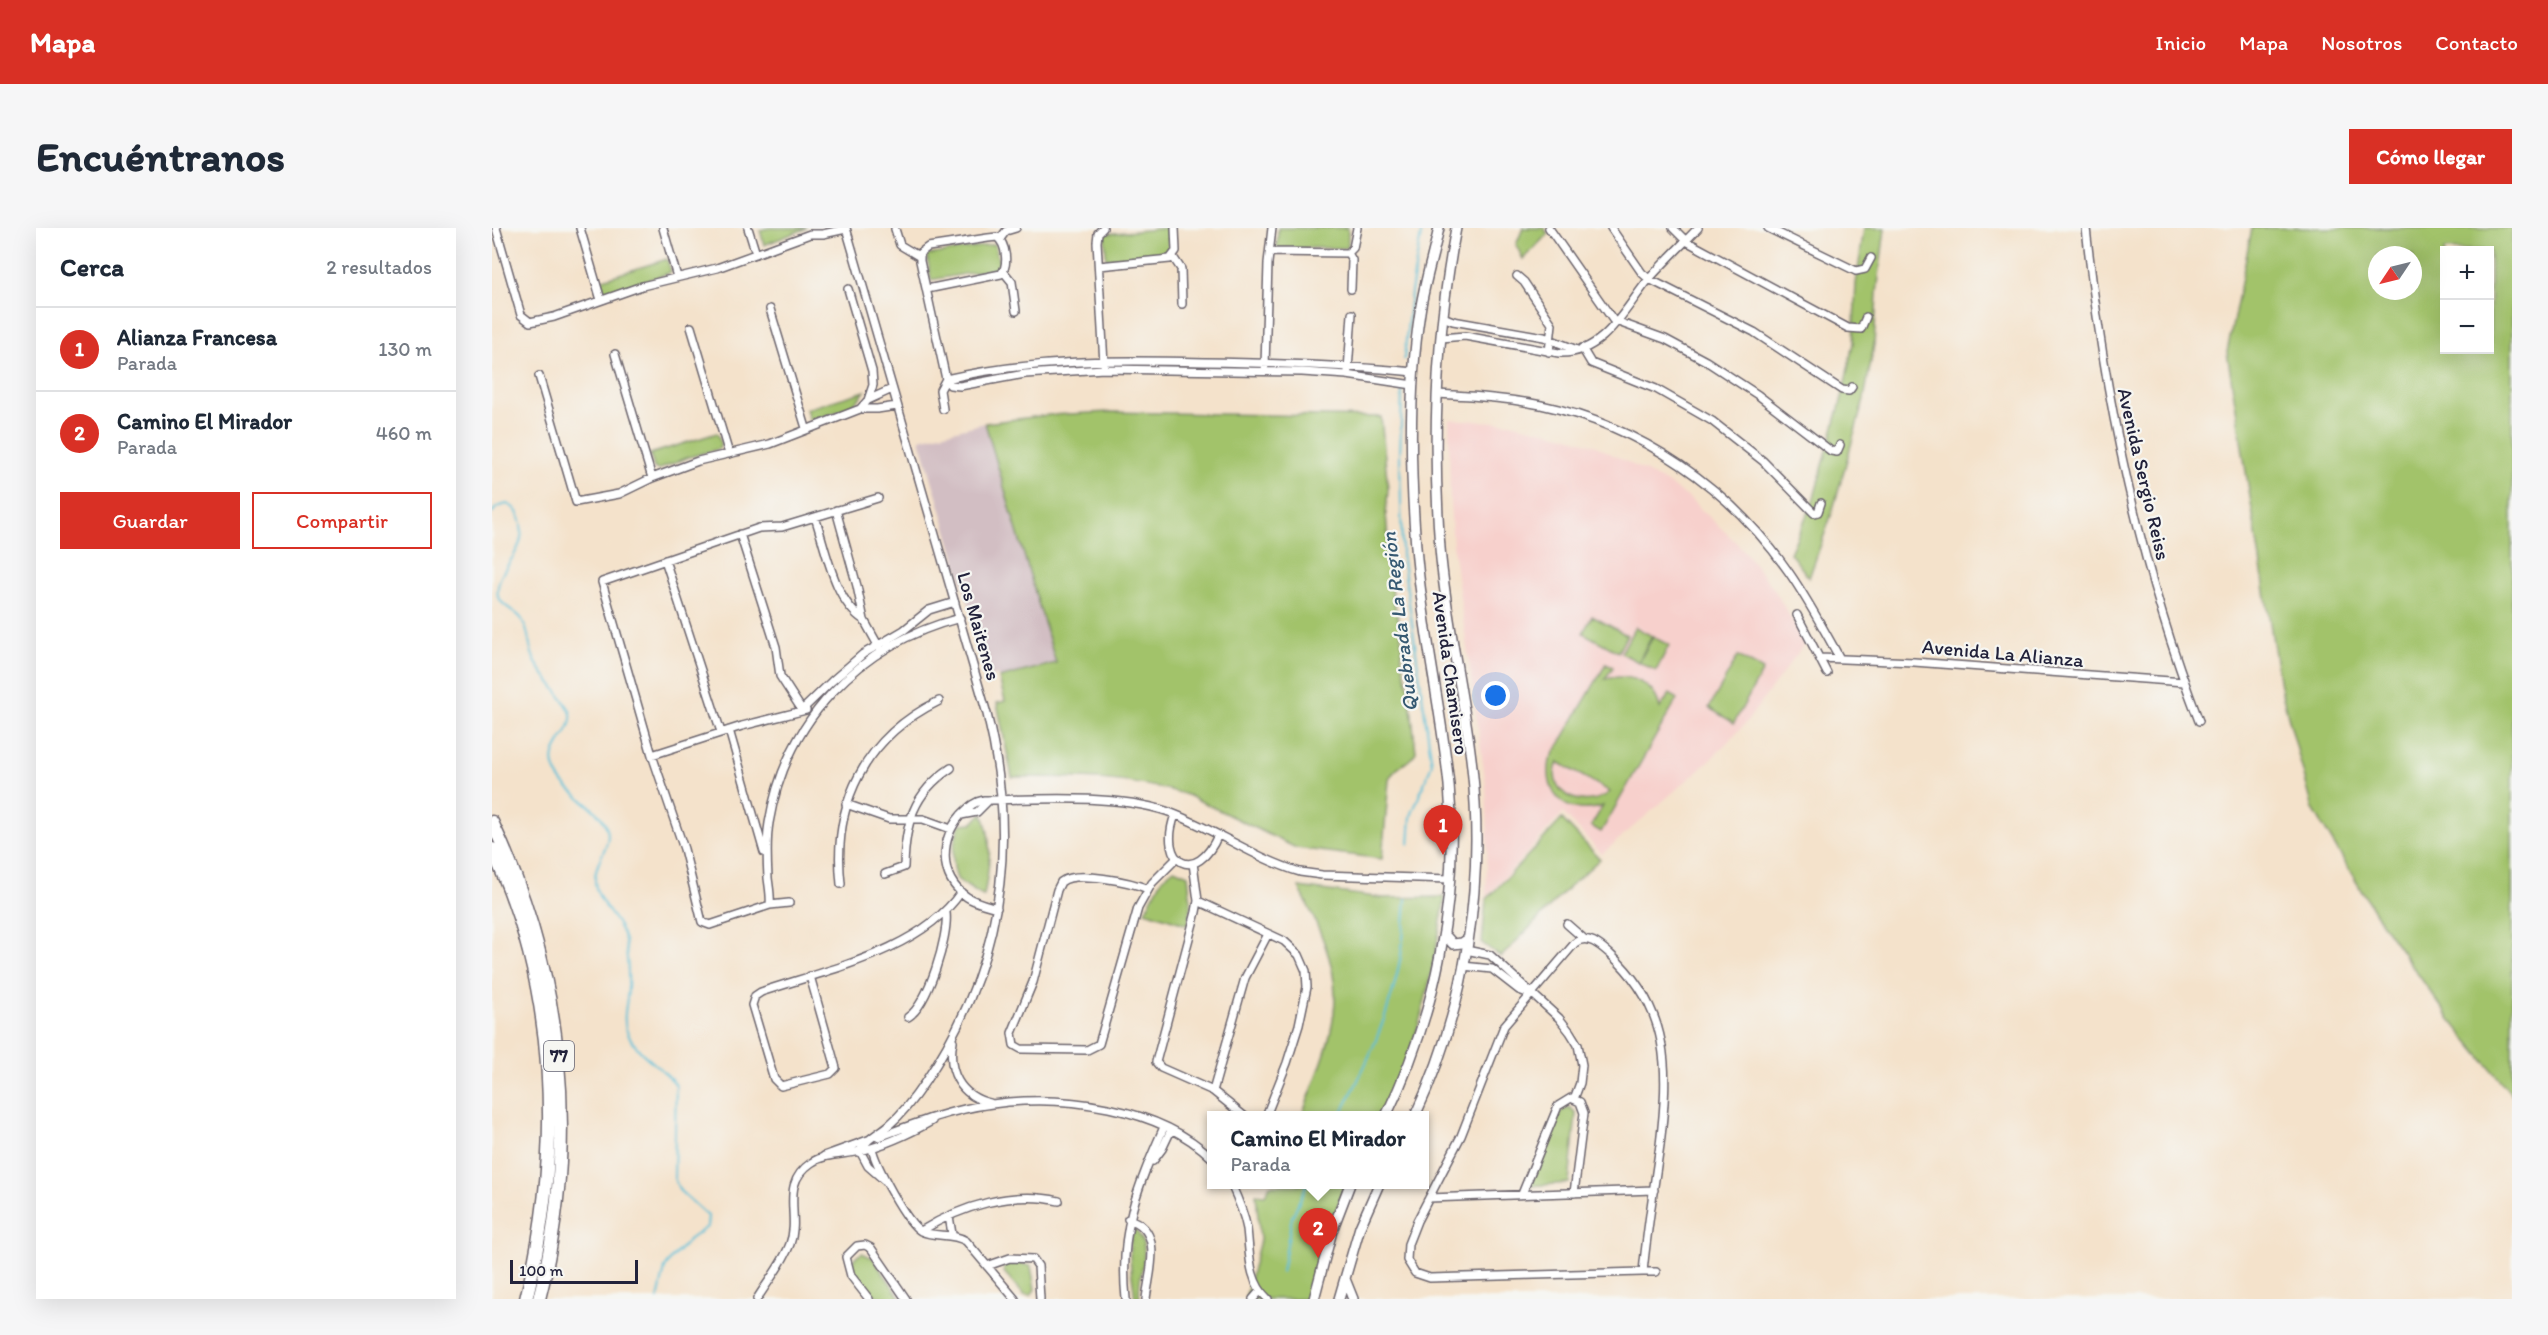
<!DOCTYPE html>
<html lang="es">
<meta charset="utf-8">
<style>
body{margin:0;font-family:Itim,sans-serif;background:#f6f6f7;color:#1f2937}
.controls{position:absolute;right:18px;top:18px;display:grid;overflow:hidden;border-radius:0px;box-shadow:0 6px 24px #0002}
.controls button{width:54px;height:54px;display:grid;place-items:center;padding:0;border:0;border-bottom:2px solid #e0e1e3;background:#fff;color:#1f2937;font:30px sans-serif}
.compass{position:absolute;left:1876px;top:18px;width:54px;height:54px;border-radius:50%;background:#fff;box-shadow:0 6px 24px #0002;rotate:235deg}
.scale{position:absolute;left:18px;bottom:15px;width:128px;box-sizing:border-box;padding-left:6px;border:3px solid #22223b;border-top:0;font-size:16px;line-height:21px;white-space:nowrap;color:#22223b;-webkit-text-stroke:4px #f6f6f2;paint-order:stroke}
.you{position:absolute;left:1004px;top:468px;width:21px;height:21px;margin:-15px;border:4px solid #fff;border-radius:50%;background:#1a73e8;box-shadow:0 0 0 9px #1a73e833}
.badge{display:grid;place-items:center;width:39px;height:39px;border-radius:50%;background:#d93025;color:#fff;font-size:20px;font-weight:700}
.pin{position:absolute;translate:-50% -50px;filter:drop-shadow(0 2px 3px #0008)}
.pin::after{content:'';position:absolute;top:32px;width:21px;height:18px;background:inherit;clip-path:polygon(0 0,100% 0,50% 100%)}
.popup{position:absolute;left:715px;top:883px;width:222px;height:78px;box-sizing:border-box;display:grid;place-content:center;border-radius:0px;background:#fff;filter:drop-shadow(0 2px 4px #0005);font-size:20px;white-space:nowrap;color:#747a83}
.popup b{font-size:22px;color:#1f2937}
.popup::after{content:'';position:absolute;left:50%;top:100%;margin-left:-12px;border:12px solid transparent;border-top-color:#fff}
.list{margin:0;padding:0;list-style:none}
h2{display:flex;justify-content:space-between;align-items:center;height:78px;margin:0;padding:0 24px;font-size:26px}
h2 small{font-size:20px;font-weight:400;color:#747a83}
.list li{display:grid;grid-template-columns:39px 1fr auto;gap:18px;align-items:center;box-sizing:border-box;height:84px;padding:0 24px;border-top:2px solid #e0e1e3}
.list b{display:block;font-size:22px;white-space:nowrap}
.list p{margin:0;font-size:20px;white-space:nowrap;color:#747a83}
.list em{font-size:20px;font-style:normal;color:#747a83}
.actions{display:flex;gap:12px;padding:18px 24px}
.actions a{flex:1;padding:14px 0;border:2px solid #d93025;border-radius:0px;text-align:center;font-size:21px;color:#d93025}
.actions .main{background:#d93025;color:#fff}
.map{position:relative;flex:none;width:2020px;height:1071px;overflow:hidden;border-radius:0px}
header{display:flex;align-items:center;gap:36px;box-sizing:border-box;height:84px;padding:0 30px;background:#d93025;color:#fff}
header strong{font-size:28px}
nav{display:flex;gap:33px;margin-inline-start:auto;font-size:21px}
.intro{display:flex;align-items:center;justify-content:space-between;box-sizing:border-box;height:144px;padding:0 36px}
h1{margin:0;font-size:42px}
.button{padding:15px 27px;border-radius:0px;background:#d93025;color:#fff;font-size:21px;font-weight:700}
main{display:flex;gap:36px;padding:0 36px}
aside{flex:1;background:#fff;border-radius:0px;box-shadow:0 6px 24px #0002}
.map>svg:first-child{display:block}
.built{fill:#f7d0cc}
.industrial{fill:#d2bec3}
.green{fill:#a2c36b;stroke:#627253;stroke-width:1.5;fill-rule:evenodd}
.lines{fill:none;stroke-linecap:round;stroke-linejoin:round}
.stream{stroke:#5abfd8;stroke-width:2}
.street-casing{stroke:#6c656d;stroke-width:10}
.secondary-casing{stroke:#6c656d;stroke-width:12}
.highway-casing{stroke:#6c656d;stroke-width:15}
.street{stroke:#fff;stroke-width:7}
.secondary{stroke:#fff;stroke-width:9}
.highway{stroke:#fff;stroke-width:12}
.labels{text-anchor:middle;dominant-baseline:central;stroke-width:4.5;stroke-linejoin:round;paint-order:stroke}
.shield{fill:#f6f6f2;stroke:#626272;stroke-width:1.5}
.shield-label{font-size:18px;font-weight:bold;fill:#22223b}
.street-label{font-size:20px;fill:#22223b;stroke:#f6f6f2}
.water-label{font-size:21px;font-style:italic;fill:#365972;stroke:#f6f6f2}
</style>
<header>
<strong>Mapa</strong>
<nav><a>Inicio</a><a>Mapa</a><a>Nosotros</a><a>Contacto</a></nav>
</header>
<div class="intro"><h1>Encuéntranos</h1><a class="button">Cómo llegar</a></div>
<main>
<aside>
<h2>Cerca<small>2 resultados</small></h2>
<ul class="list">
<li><span class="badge">1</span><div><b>Alianza Francesa</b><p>Parada</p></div><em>130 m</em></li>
<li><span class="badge">2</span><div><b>Camino El Mirador</b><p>Parada</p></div><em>460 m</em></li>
</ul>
<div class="actions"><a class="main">Guardar</a><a>Compartir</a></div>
</aside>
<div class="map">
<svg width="2020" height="1071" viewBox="0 0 2020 1071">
<rect width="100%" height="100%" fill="#f6f6f2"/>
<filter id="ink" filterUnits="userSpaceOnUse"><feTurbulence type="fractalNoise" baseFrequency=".0167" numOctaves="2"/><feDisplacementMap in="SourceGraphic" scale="12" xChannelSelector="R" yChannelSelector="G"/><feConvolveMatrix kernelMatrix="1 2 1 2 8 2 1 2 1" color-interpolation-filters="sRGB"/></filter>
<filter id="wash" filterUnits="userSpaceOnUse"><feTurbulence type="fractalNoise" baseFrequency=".008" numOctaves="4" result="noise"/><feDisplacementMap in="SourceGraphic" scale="24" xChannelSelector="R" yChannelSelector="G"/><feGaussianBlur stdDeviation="1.35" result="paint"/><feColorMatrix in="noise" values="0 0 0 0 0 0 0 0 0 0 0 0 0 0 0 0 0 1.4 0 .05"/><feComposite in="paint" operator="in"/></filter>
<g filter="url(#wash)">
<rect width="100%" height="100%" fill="#f4e2cb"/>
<!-- built -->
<path class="built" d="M 957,191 L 1018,195 L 1074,208 L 1104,218 L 1172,253 L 1197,270 L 1248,318 L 1282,361 L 1313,415 L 1253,496 L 1216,534 L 1110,626 L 1071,585 L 994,670 L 996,604 L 994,557 L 961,319 L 958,273 Z"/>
<!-- industrial -->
<path class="industrial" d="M 493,195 L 564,436 L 507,450 L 505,447 L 498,448 L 428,211 Z"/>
<!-- green -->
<path class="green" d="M 277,0 L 315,0 L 272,17 L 268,2 Z
M 675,0 L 677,19 L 674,25 L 614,31 L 613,6 Z
M 786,0 L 856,0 L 856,20 L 785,20 Z
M 1031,0 L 1052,0 L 1056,6 L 1031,31 L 1024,17 Z
M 1372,0 L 1393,0 L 1385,65 L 1382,117 L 1372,171 L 1340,285 L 1317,350 L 1298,325 L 1321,273 L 1351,166 L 1361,115 L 1364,56 Z
M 1760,0 L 2020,0 L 2020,867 L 1957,790 L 1886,690 L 1821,581 L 1788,458 L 1735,124 ZM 1952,22 L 1998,22 L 1998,122 L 1952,122 ZM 1885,27 L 1921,27 L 1921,63 L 1885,63 Z
M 503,16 L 508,40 L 439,52 L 435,27 Z
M 175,31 L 179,43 L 177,45 L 116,65 L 111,62 L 108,52 Z
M 373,163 C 361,182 341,185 320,192 L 317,191 L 314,181 Z
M 618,184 L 889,189 L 896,261 L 894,286 L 901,370 L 909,401 L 910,434 L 917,461 L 924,524 C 917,537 902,538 897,552 L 890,631 L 804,620 L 698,568 C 641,549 580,549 520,549 L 505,475 L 513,473 L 507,450 L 564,435 L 493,195 L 557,187 Z
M 225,205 L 229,215 L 227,221 L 197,229 L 166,242 L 162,240 L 158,226 Z
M 1100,388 L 1135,407 L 1126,424 L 1091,405 Z
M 1143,399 L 1160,408 L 1146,434 L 1129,425 Z
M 1161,409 L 1177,417 L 1164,443 L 1147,434 Z
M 1246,428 L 1271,442 L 1242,495 L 1217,480 Z
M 1114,436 L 1121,439 L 1113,451 C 1137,445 1162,454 1168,480 L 1178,466 L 1185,471 L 1109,604 L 1099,598 L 1111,578 C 1076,590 1051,568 1058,532 ZM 1066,534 L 1117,563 L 1118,564 C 1093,584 1052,566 1066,534 Z
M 490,585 C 502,611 497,641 492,668 C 489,668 467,653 465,651 C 458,632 461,614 468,596 L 481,595 Z
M 1070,591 L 1108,631 L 1079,657 L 1009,729 L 990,715 L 994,672 Z
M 682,641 L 696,647 L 699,674 L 696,697 L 653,683 L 671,650 Z
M 807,659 L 891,670 L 953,669 C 941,743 927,822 889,887 L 810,887 C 824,850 843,809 843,768 C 843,730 823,692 807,659 Z
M 1078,879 L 1084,886 L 1077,955 L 1038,958 L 1069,883 Z
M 778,957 L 853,957 L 829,1025 L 818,1071 L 753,1071 L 768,1012 L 764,966 L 773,967 Z
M 642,1001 C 664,1020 643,1047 648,1071 L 643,1071 C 641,1049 633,1021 642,1001 Z
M 370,1025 L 381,1030 L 409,1071 C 376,1071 377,1064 360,1038 L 362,1030 Z
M 526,1035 L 539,1038 L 543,1061 L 539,1068 L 532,1067 L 512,1044 L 512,1037 Z"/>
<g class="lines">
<!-- stream -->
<path class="stream" d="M 912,131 L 919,64 L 930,0
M 910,162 L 908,227 L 910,326 L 940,536 L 919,588 L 917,617
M 0,285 L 5,279 L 15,276 C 22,279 25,282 27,289 C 40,326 1,338 6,369 C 11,379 22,382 29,390 C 38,402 36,420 43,433 C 50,447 77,475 79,486 C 82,507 52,519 64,544 C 74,566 109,579 115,601 C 120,618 102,633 103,653 C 104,676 128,690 133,713 C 135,728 137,743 136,759 C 136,775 128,792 137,808 C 148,829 170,838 184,857 L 182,950 L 188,963 L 216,988 L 215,999 L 198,1011 L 179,1031 L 173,1040 L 166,1071
M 848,888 C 875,836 899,785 909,727 C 912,709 912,690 914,671
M 790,1044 L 800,989 L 815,956"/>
</g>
</g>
<g filter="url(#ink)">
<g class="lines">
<defs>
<path id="street" d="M 4,0 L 29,87 L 38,94 L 62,89 L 150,58 L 225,40 L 318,6 L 331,6 L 354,1
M 88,0 L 109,72
M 171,0 L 185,49
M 256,0 L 264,26
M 354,0 L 495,486 C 528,618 509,741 433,854 C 423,869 412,884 398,896 C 388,905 375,910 368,923
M 611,0 L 606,5 L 605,14 L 612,136
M 1057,0 L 1121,92 L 1173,111 L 1214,133 L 1266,167 L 1339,223 L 1345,224 L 1348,217
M 1119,0 L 1150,45 L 1157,51 L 1262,104 L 1350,162 L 1357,163 L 1360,159
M 1181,0 L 1194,13 L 1356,100 L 1369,101 L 1374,89
M 1276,0 L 1364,43 L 1373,41 L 1379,30
M 1594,0 C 1612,169 1646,334 1707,493
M 403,1 L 408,17 L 428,29
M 508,11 L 514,3 L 524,0
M 779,24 L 856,25 L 861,20 L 865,0
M 856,25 L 860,32 L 859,61
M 681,29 L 689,41 L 690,76
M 607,38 L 678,31 L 684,23 L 683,0
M 511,43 L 520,54 L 524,83
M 1025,48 L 1032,54 L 1060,96 L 1057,124
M 356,61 L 380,143 L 381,157 L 376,172
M 435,61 L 509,46 C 517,37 514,16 505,9 L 496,10 L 436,19 L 428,25 L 428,33 L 454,151 L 448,162 L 451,181
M 278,81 L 314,200
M 951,89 L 961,93 L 1052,109 L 1085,122
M 199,99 L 237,226
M 949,110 L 973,108 L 1067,125 C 1112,127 1133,80 1157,51 C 1173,33 1190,17 1206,0
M 1090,120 L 1099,135 L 1164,161 L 1220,193 L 1271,233 L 1322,285 L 1326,284 L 1329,275
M 123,126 L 160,250
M 773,138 L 776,35 L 780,0
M 856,142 L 860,86
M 47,148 L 84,274 L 127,266 L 160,250 L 206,233 L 278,216 L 368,181 L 385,181 L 405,178
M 454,151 L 458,157 L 468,158 L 533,146 L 612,141 L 810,144 L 855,147 L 921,157
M 454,151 C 543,131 622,132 712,134 C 783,135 852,137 922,144
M 945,166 C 981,168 1015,170 1049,177 C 1149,198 1238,260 1296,343 C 1315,370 1331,400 1347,429
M 368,181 L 376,172 L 400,161
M 344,282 L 365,358 L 372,392 L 387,419
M 323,289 C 334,321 342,373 372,392
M 248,306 L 284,419 L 288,448 L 310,482
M 173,332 L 229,504
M 1305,387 L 1335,445
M 1328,430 L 1422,434 L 1692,454
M 310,482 L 340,453 L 371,426 L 412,402 L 437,382 L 463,374
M 237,502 L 272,624
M 160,527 L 250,498 L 314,482
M 354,576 L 397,591 L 431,591 L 459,601
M 469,587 L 485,584 L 497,572
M 683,587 C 665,636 705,657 726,607
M 701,635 L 706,673 L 704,684 L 664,834 L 669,840 L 721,863 L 752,888
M 393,646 L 412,639 C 413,596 421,565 459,540
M 349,656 C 340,575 373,509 447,473
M 656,661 C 639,654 584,642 569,654 L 565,662 L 541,754 L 520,805 L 522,817 L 529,821 L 595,822 L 607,816 L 646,680 L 660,655 L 685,630
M 706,673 L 792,713 L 807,727 L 814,743 L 815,759 L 807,797 L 795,835 L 774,888
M 297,675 L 278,677 L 218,697 L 210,694 L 192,621 L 160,527 L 110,354 L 267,300 L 290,299 L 386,270
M 278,677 C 279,668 277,659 276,650 C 275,632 274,613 277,595 C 294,492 367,416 468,390
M 505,680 C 495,677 484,675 475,669 C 446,649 448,611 469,587 C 477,579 481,574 492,572 C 547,571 622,566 674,583 C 720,599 761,630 808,644 L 830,647 L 958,651
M 1075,696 L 1091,710
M 974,722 L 998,727 L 1067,790 L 1078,804 L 1086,817 L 1090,837 L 1088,855 L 1082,871
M 971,738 L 1000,741 L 1027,762 L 1038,766
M 318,748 L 344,840 L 338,846 L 289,858 L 282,851 L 260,777 L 263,768 L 269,764 C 334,742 429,723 469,664
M 416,789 C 436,777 457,708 454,685
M 461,813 C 455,843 468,868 498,875
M 721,863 L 753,750 L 776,706
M 387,909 C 424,895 461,881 500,876 C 570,866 668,879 720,930
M 380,920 C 383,936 415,996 429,1003 C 444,1010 459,1004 474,1013 L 523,1071
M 368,923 L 376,938 L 392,952
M 332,928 L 376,912
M 661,933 L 670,921 L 679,902
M 739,956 C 746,971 752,985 755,1001 C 758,1026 756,1053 776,1071
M 1030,966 L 1066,878 L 1079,870 L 1088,874 L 1092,885 L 1082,965
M 937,970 L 1162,962
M 457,988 L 460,1006
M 636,991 C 673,1001 657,1044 654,1071
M 429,1003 C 469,978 521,962 567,973
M 495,1038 L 518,1030 L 541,1031 L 546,1038 L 548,1071
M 1151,1044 C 1155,1002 1162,959 1168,917 C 1177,842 1179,781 1118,726 C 1109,718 1095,705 1083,715 L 1012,798 L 969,908 L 925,993 L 916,1016 L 915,1032 L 923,1045 L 938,1050 L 1151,1044 L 1164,1044
M 265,1071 C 276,1053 291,1035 298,1016 C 309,987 287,957 319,935 C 333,925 352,927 368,923 C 394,917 417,906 440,893
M 377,1071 L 359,1048 L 354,1029 L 365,1018 L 373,1017 L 379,1020 L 414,1071
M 634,1071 C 627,1003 645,960 672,899
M 761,1071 L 768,1063"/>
<path id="secondary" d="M 952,706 L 961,716 L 970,715 L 976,711
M 894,888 C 944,786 967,671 957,557 C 949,478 930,399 924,319 C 918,242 916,161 928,84 C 932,56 941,28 947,0
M 923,888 C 974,780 993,657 980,539 C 972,466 954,394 948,320 C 940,213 944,105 964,0
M 853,1051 L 861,1071
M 822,1071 L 840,1003 L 858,956
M 847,1071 L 868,999 L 887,956"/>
<path id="highway" d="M 0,594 C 71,744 88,910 47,1071
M 0,621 C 66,761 71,923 34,1071"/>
</defs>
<!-- street casing -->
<use href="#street" class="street-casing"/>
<!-- secondary casing -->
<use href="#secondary" class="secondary-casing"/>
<!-- highway casing -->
<use href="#highway" class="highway-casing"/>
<!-- street -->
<use href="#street" class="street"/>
<!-- secondary -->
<use href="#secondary" class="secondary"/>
<!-- highway -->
<use href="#highway" class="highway"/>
</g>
</g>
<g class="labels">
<!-- shield labels -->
<rect class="shield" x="52" y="813" width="30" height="30" rx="4.5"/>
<g class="shield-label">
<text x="67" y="828">77</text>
</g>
<!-- street labels -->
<g class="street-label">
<text transform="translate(1652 246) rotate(77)">Avenida Sergio Reiss</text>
<text transform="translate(487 398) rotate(74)">Los Maitenes</text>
<text transform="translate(1511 425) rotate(5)">Avenida La Alianza</text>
<text transform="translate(959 445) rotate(82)">Avenida Chamisero</text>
</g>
<!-- water labels -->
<g class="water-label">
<text transform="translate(907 394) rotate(-97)">Quebrada La Región</text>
</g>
</g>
</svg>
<div class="controls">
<button>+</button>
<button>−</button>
</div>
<svg class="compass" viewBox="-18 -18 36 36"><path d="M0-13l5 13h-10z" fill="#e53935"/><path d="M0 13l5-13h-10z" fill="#747a83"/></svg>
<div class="scale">100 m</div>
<div class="you"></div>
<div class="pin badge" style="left:951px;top:627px">1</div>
<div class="pin badge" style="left:826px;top:1030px">2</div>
<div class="popup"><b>Camino El Mirador</b>Parada</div>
</div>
</main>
